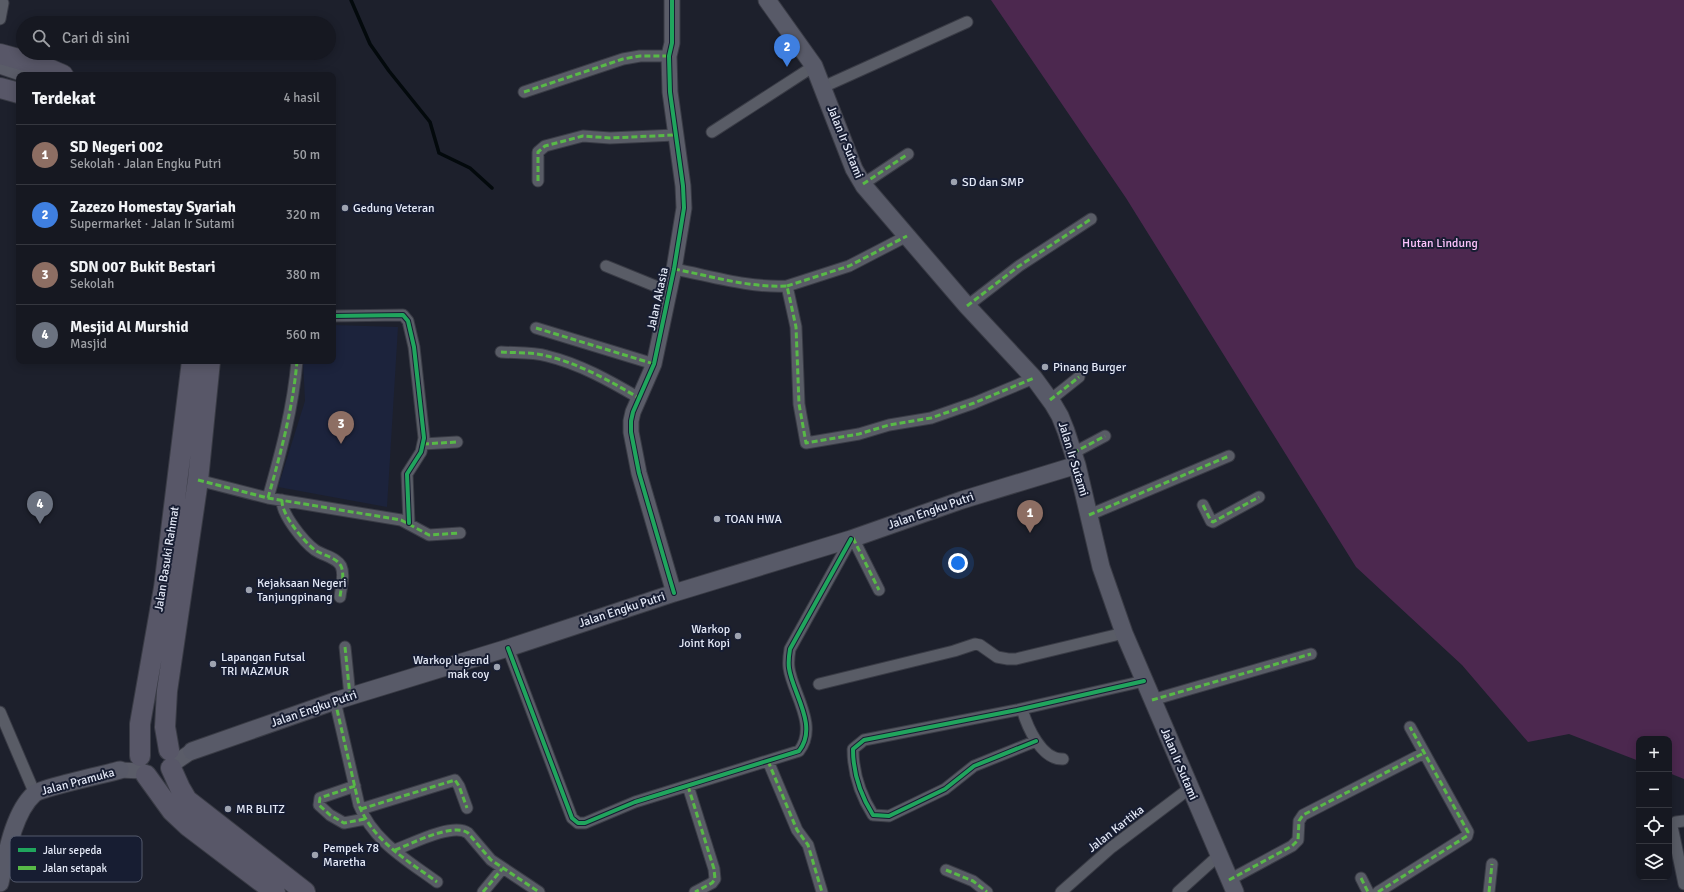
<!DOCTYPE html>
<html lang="id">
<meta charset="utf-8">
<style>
body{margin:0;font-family:Signika,sans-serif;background:#23252e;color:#f1f3f6}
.controls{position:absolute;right:12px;bottom:12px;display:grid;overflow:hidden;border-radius:8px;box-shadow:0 2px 10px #0003}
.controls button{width:36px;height:36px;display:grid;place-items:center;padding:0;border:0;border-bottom:1px solid #35373f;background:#161821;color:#f1f3f6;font:20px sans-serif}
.you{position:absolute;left:958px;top:563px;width:14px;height:14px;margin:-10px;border:3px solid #fff;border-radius:50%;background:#1a73e8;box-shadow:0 0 0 6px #1a73e833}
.badge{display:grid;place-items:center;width:26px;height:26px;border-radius:50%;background:#db2777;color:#fff;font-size:13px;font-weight:700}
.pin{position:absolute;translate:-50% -33px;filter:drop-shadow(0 1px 2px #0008)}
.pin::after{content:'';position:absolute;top:21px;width:14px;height:12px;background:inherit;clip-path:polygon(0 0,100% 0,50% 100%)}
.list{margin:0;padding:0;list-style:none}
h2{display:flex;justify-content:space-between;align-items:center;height:52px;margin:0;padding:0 16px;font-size:17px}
h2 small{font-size:13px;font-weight:400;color:#9ea0a5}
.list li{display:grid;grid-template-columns:26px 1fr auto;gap:12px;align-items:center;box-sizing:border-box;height:60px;padding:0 16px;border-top:1px solid #35373f}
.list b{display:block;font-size:15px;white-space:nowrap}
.list p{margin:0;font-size:13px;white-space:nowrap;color:#9ea0a5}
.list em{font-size:13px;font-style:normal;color:#9ea0a5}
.icon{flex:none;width:22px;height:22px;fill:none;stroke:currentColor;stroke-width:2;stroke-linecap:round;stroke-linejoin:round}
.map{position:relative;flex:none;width:1684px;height:892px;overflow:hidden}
.search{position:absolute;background:#161821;box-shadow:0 2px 10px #0003;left:16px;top:16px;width:320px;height:44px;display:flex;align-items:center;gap:10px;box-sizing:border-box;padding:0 14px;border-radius:22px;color:#9ea0a5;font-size:15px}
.panel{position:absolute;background:#161821;box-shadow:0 2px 10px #0003;left:16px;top:72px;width:320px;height:292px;border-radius:8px}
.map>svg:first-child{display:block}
.built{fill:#1c233c}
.green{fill:#4c284f}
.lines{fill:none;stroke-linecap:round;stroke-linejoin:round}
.stream{stroke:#03090c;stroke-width:3.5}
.street-casing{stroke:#393b45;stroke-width:13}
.secondary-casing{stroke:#393b45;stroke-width:17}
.primary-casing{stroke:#393b45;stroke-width:19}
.highway-casing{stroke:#393b45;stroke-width:22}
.street{stroke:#595c66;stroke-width:11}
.secondary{stroke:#5a5c68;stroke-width:15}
.primary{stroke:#585a68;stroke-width:17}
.highway{stroke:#585768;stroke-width:20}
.quiet{stroke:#58b947;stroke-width:3;stroke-dasharray:6 3;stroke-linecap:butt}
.cycleway-casing{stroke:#171d32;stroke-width:6}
.cycleway{stroke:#20a55d;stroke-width:4}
.poi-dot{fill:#9ea3b0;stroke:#171d32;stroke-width:1.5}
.labels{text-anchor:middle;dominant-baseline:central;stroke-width:4;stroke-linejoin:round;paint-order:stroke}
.street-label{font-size:12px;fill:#e4e9f7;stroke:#171d32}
.poi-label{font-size:12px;fill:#e4e9f7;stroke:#171d32;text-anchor:start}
.park-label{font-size:12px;fill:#fcc4fd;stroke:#171d32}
.key{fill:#171d32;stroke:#545a6d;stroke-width:1}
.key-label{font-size:11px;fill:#e4e9f7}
</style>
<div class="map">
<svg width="1684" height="892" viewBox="0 0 1684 892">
<rect width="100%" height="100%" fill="#1d202c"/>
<!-- built -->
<path class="built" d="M 333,325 L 398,327 L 387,507 L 278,487 L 305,401 L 303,361 L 333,361 Z"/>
<!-- green -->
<path class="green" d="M 991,0 L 1684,0 L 1684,779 L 1669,773 L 1669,739 L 1639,739 L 1639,761 L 1569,734 L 1528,742 L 1462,665 L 1356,567 L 1126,198 Z"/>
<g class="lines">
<!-- stream -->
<path class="stream" d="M 351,0 L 370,44 L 389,71 L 430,122 L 439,153 L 470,168 L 492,188"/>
<defs>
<path id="street" d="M 0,19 L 3,3
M 823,87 L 967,22
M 524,92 L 623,59 L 640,56 L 669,56
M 712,132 L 814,66
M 538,181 L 538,152 L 545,146 L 583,136 L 610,138 L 675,135
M 863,184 L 908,154
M 606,266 L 670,292
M 674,269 C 711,276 749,288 787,286 L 796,327 L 799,404 L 806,443 L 859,434 L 889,425 L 931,418 L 974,403 L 1034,378
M 787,286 L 849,266 L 907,236
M 967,306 L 1019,266 L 1091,219
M 333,316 L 403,315 L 408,321 L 414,347 L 424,438 L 421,452 L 407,474 L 409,523
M 536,328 L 654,364
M 501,352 C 516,353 533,352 547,356 C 580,364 610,381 639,398
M 1050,400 L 1079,377
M 423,444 L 457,442
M 1073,453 L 1105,436
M 198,480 L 268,498 L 401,520 L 429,535 L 460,533
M 268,498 C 281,452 293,408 297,361
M 282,500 C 281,514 304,542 315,550 C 324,556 336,557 341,566 C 345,575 341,588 340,597
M 1203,505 L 1211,521 L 1213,522 L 1259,497
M 1089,515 L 1229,456
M 853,538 L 879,590
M 345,647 L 350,696
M 508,648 L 572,818 L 578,823 L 585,823 L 635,802 L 799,751 C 819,726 792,692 789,668 C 788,661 789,655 790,649 L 851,539
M 819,684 L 954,651 L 975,644 L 980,645 L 997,657 L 1008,659 L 1016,659 L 1124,633
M 1152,700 L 1311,654
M 335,701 L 359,805 C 373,841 407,860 437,882
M 1022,709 C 1027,726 1041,760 1063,759
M 0,712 L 35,794
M 1036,741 L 974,766 L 945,789 L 889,816 L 873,815 C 861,796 853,772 853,749 L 864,740 L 1017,710 L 1144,681
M 768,761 L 797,830 L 808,845 L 822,892
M 355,786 L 320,798 L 319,805 L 330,815 L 344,823 L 365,819
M 688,786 L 714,869 L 715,879 L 712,883 L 695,892
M 361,809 L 455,780 L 459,786 L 467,808
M 1684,821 L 1676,822 L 1672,826 L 1684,884
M 395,850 C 411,844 453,822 468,833 L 491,860 L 539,892
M 946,870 L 973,881 L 987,892
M 1361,878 L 1368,892
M 1229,880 L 1292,846 L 1298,840 L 1299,821 L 1303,815 L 1424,753
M 483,892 L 502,869
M 1061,892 L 1112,847 L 1190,788
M 1178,892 L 1218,856
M 1378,892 L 1467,836 L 1468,832 L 1410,727
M 1489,892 L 1492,864"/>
<path id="secondary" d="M 672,0 L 672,43 L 669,56 L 670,92 L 683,186 L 684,208 L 674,269 L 654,364 L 633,412 L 631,421 L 631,432 L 639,473 L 674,593
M 0,66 L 26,75
M 173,764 L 192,751
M 120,770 L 142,771"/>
<path id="primary" d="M 767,0 L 814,66 L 854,169 L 864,186 L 967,306 L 1034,378 L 1053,404 L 1060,416 L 1066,431 L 1077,465 L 1101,567 L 1124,633 L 1235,892
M 192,751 L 335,701 L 508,648 L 674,593 L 851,539 L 962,500 L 1077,465
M 0,883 C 6,857 13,813 34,794 C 41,788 106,774 120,770"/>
<path id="highway" d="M 0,54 L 40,65 L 63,75
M 0,88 L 19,93
M 169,750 L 165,727 L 167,691 L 198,480 L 210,361
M 140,756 L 140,724 L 164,588 L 192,361
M 171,768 L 180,788 L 187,800 L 305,892
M 146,775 L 172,811 L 188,826 L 275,892"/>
</defs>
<!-- street casing -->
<use href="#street" class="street-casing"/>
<!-- secondary casing -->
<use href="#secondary" class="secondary-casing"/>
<!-- primary casing -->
<use href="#primary" class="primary-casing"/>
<!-- highway casing -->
<use href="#highway" class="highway-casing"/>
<!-- street -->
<use href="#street" class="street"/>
<!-- secondary -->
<use href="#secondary" class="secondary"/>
<!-- primary -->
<use href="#primary" class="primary"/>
<!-- highway -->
<use href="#highway" class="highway"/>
<!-- quiet -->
<path class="quiet" d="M 524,92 L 623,59 L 640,56 L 669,56
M 538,181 L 538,152 L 545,146 L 583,136 L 610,138 L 675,135
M 863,184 L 908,154
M 674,269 C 711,276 749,288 787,286 L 796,327 L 799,404 L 806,443 L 859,434 L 889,425 L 931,418 L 974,403 L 1034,378
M 787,286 L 849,266 L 907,236
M 967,306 L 1019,266 L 1091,219
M 536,328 L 654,364
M 501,352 C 516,353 533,352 547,356 C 580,364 610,381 639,398
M 1050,400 L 1079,377
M 423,444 L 457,442
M 1073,453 L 1105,436
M 198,480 L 268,498 L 401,520 L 429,535 L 460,533
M 268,498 C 281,452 293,408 297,361
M 282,500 C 281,514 304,542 315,550 C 324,556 336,557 341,566 C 345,575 341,588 340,597
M 1203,505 L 1211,521 L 1213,522 L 1259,497
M 1089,515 L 1229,456
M 853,538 L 879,590
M 345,647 L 350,696
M 1152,700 L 1311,654
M 335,701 L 359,805 C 373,841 407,860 437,882
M 768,761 L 797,830 L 808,845 L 822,892
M 355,786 L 320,798 L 319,805 L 330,815 L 344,823 L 365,819
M 688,786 L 714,869 L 715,879 L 712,883 L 695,892
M 361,809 L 455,780 L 459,786 L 467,808
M 395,850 C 411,844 453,822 468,833 L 491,860 L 539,892
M 946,870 L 973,881 L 987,892
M 1361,878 L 1368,892
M 1229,880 L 1292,846 L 1298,840 L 1299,821 L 1303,815 L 1424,753
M 483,892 L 502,869
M 1378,892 L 1467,836 L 1468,832 L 1410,727
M 1489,892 L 1492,864"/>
<defs>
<path id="cycleway" d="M 672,0 L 672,43 L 669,56 L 670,92 L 683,186 L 684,208 L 674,269 L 654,364 L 633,412 L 631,421 L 631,432 L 639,473 L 674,593
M 333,316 L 403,315 L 408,321 L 414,347 L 424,438 L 421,452 L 407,474 L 409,523
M 508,648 L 572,818 L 578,823 L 585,823 L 635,802 L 799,751 C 819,726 792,692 789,668 C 788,661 789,655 790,649 L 851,539
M 1036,741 L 974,766 L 945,789 L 889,816 L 873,815 C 861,796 853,772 853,749 L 864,740 L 1017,710 L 1144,681"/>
</defs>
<!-- cycleway casing -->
<use href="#cycleway" class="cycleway-casing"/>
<!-- cycleway -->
<use href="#cycleway" class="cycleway"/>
</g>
<!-- markers -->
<g class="poi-dot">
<circle cx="954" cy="182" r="4"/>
<circle cx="345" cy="208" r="4"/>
<circle cx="1045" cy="367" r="4"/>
<circle cx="717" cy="519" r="4"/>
<circle cx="249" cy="590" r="4"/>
<circle cx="738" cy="636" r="4"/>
<circle cx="213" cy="664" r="4"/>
<circle cx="497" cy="667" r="4"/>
<circle cx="228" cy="809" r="4"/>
<circle cx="315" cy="855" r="4"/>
</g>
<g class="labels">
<!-- street labels -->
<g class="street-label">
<text transform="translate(845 142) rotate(68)">Jalan Ir Sutami</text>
<text transform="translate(658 299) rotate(-78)">Jalan Akasia</text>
<text transform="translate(1073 459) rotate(73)">Jalan Ir Sutami</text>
<text transform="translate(931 511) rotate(-19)">Jalan Engku Putri</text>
<text transform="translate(167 559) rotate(-81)">Jalan Basuki Rahmat</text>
<text transform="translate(622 610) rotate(-18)">Jalan Engku Putri</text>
<text transform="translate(314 709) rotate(-19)">Jalan Engku Putri</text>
<text transform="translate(1179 764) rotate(67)">Jalan Ir Sutami</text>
<text transform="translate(78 782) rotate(-15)">Jalan Pramuka</text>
<text transform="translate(1116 829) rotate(-38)">Jalan Kartika</text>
</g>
<!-- poi labels -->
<g class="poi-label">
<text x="962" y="182">SD dan SMP</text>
<text x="353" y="208">Gedung Veteran</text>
<text x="1053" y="367">Pinang Burger</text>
<text x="725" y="519">TOAN HWA</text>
<text x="257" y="583">Kejaksaan Negeri<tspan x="257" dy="14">Tanjungpinang</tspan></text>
<text x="730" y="629" text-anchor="end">Warkop<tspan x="730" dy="14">Joint Kopi</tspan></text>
<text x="221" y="657">Lapangan Futsal<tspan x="221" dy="14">TRI MAZMUR</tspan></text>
<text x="489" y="660" text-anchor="end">Warkop legend<tspan x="489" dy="14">mak coy</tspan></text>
<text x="236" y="809">MR BLITZ</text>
<text x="323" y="848">Pempek 78<tspan x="323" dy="14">Maretha</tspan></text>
</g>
<!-- park labels -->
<g class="park-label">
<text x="1440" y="243">Hutan Lindung</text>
</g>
</g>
<!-- legend -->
<rect x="10" y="836" width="132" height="46" rx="6" class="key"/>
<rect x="18" y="848" width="18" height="4" fill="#20a55d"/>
<rect x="18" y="866" width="18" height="4" fill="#58b947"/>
<g class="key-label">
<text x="43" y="854">Jalur sepeda</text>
<text x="43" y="872">Jalan setapak</text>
</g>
</svg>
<div class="controls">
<button>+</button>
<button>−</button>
<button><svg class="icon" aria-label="locate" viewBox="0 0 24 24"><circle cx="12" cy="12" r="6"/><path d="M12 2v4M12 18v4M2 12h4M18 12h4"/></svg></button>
<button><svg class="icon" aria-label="layers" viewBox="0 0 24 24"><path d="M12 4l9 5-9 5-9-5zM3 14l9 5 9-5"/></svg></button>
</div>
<div class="you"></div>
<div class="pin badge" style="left:1030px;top:533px;background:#8d6e63">1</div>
<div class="pin badge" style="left:787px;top:67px;background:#3f7fe0">2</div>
<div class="pin badge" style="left:341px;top:444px;background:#8d6e63">3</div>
<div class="pin badge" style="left:40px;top:524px;background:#6b7280">4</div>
<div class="search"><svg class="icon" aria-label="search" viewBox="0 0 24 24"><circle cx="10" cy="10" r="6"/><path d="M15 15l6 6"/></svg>Cari di sini</div>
<section class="panel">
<h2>Terdekat<small>4 hasil</small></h2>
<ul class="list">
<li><span class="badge" style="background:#8d6e63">1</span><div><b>SD Negeri 002</b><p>Sekolah · Jalan Engku Putri</p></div><em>50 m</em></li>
<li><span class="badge" style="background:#3f7fe0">2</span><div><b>Zazezo Homestay Syariah</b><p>Supermarket · Jalan Ir Sutami</p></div><em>320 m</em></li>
<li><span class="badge" style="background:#8d6e63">3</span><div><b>SDN 007 Bukit Bestari</b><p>Sekolah</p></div><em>380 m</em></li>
<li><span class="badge" style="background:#6b7280">4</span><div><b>Mesjid Al Murshid</b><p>Masjid</p></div><em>560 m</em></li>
</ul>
</section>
</div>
